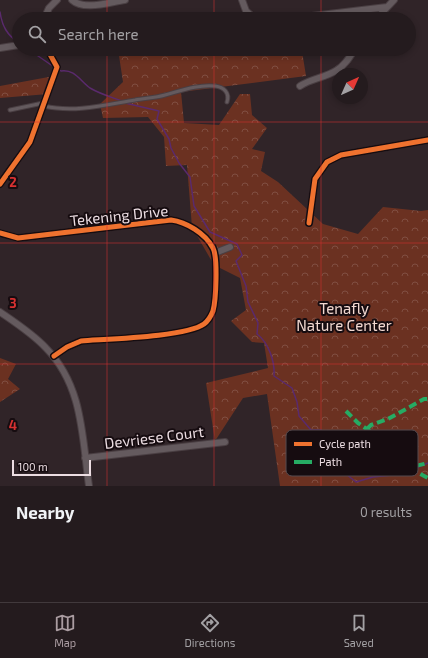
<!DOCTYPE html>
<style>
body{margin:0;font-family:"Exo 2",sans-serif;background:#30282b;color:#f1f3f6}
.compass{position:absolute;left:332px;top:68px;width:36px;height:36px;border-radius:50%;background:#241b1e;box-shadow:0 2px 6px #0003;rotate:45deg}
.scale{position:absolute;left:12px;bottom:10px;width:79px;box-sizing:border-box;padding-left:4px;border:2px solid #ecdde2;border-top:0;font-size:11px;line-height:14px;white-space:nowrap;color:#ecdde2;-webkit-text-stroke:3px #160c10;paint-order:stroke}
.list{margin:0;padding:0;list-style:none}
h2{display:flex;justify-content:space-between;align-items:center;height:52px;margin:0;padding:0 16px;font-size:17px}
h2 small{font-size:13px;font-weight:400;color:#a3a1a4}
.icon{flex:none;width:22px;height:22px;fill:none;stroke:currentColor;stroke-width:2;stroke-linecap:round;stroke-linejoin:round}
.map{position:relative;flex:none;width:428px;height:486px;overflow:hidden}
.search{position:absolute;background:#241b1e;box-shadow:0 2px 6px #0003;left:12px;right:12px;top:12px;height:44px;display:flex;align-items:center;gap:10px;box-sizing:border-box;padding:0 14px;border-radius:22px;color:#a3a1a4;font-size:15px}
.sheet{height:116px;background:#241b1e}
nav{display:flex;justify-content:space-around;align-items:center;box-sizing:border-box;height:56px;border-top:1px solid #41393c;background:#241b1e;font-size:11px;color:#a3a1a4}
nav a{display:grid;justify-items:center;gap:2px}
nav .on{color:#aa9ca1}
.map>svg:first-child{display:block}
.forest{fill:url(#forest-crowns)}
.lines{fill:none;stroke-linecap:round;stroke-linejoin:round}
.stream{stroke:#5a2a6d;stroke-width:1.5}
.service-casing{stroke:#4a3f43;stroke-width:5}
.minor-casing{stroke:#4a3f43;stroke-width:8}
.service{stroke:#645a5e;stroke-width:3}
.minor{stroke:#645a5e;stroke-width:6}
.quiet{stroke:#26ab63;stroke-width:4;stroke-dasharray:8 4;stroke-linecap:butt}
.cycleway-casing{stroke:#160c10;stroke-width:8}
.cycleway{stroke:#ef722f;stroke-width:5}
.grid{fill:none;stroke:#d73131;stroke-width:1;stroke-opacity:0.55}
.labels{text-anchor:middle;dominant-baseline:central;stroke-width:4;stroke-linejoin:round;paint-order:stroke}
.street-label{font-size:15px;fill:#ecdde2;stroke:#160c10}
.park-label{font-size:15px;fill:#f2d8d0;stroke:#160c10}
.key{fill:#160c10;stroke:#564b4f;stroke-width:1}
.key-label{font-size:11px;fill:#ecdde2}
.grid-label{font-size:13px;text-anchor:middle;font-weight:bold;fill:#d73131;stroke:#160c10;stroke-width:4;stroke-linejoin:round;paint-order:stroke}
</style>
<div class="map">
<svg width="428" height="486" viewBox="0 0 428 486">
<defs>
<pattern id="forest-crowns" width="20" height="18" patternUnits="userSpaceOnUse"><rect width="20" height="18" fill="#6b3121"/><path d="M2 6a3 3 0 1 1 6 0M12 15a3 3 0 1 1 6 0" fill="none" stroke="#804e41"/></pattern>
</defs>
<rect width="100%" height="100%" fill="#302428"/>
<!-- forest -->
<path class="forest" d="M 118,49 L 247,49 L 254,54 L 302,51 L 306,76 L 181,92 L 184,123 L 219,125 L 240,94 L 250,94 L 252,115 L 267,128 L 252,149 L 265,152 L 261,171 L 278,182 L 323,224 L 358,234 L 383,207 L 421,211 L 428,210 L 428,486 L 280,486 L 267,394 L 243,398 L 215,441 L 206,383 L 268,368 L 264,343 L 252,342 L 231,321 L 246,310 L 240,278 L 214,265 L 192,227 L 187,165 L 166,166 L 164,137 L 148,117 L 103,118 L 100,104 L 123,82 Z
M 54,76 L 48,94 L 0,98 L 0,86 Z
M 0,358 L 16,364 L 8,379 L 20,389 L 0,402 Z"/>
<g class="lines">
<!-- stream -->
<path class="stream" d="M 0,12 C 2,26 7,35 19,43
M 28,49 L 54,67
M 58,69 L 61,71 C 75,69 80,81 90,88 C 100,94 111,97 122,101
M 125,103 L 159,111 L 157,119 L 169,139 L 171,148 L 179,163 L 190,177 L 194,206 L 210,232 L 237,244 L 242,255 L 236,261 L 246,286 L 248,302 L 258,323 L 257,334 C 269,343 275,362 274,376 L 292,388 L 297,402 L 299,416 L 311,430 L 321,430 L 328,454 L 332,461 L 339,461 L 341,470 L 356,482 L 373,477 L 402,474 L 428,463"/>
<defs>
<path id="service" d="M 44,106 C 74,113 105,105 135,100 C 145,98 155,98 165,95 C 180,91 199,84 215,86 C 224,87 230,93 227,102
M 10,110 L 43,103"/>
<path id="minor" d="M 72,0 C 84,11 110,2 125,0
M 242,0 L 246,11 L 255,19
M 44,19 L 49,8 L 57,0
M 287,19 L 387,7
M 376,19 L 394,0
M 0,48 L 19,45
M 300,86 C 312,78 325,78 337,70 C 345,65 350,57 355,49
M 0,184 L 30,142 L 57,67 L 47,49
M 309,223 L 315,179 L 327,162 L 341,155 L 428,140
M 0,233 L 18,238 L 171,220 C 186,222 205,233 213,248 C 218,258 216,300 213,311 C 211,316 208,321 204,324 C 186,337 106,339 81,341 L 67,347 L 54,356
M 215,253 L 230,247
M 0,312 C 16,323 33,334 46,348 C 83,386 82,436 89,486
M 85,458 L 225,442"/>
</defs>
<!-- service casing -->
<use href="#service" class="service-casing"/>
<!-- minor casing -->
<use href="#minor" class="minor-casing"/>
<!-- service -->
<use href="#service" class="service"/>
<!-- minor -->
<use href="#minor" class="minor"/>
<!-- quiet -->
<path class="quiet" d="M 346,411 L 358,423 L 371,432 L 379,432 L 384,435 L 398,450 L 401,457 L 410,462 L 411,467 L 428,463
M 367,429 L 371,425 L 388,419 L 424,399 L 428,399
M 411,467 L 413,470 L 428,478"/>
<defs>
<path id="cycleway" d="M 0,184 L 30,142 L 57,67 L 47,49
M 309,223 L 315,179 L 327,162 L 341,155 L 428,140
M 0,233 L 18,238 L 171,220 C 186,222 205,233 213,248 C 218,258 216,300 213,311 C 211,316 208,321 204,324 C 186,337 106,339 81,341 L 67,347 L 54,356"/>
</defs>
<!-- cycleway casing -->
<use href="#cycleway" class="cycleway-casing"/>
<!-- cycleway -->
<use href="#cycleway" class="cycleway"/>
</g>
<!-- grid -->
<path class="grid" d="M 107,0 L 107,19M 214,0 L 214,19M 321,0 L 321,19M 107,49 L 107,486M 214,49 L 214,486M 321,49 L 321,486M 0,122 L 428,122M 0,243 L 428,243M 0,364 L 428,364"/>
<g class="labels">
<!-- street labels -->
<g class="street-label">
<text transform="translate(119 215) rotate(-6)">Tekening Drive</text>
<text transform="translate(154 437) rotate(-7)">Devriese Court</text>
</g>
<!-- park labels -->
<g class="park-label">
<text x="344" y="308">Tenafly<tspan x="344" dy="17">Nature Center</tspan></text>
</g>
</g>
<!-- legend -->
<rect x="286" y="430" width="132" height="46" rx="6" class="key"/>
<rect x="294" y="442" width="18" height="4" fill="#ef722f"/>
<rect x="294" y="460" width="18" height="4" fill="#26ab63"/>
<g class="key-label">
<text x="319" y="448">Cycle path</text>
<text x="319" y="466">Path</text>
</g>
<g class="grid-label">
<text x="13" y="187">2</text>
<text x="13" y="308">3</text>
<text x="13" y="430">4</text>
</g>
</svg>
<svg class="compass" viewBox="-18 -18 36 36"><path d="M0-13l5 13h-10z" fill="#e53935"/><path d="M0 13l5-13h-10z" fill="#a3a1a4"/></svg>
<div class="scale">100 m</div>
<div class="search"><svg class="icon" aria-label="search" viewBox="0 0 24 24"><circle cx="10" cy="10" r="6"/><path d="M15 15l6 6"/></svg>Search here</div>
</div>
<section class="sheet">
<h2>Nearby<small>0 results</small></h2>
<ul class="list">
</ul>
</section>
<nav>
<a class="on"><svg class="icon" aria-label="map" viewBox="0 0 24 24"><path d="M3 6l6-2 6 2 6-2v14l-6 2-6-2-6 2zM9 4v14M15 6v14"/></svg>Map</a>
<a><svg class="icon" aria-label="directions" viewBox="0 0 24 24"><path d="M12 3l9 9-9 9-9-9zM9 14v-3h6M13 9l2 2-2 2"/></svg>Directions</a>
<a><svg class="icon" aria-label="saved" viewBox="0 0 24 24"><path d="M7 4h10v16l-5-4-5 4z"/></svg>Saved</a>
</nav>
